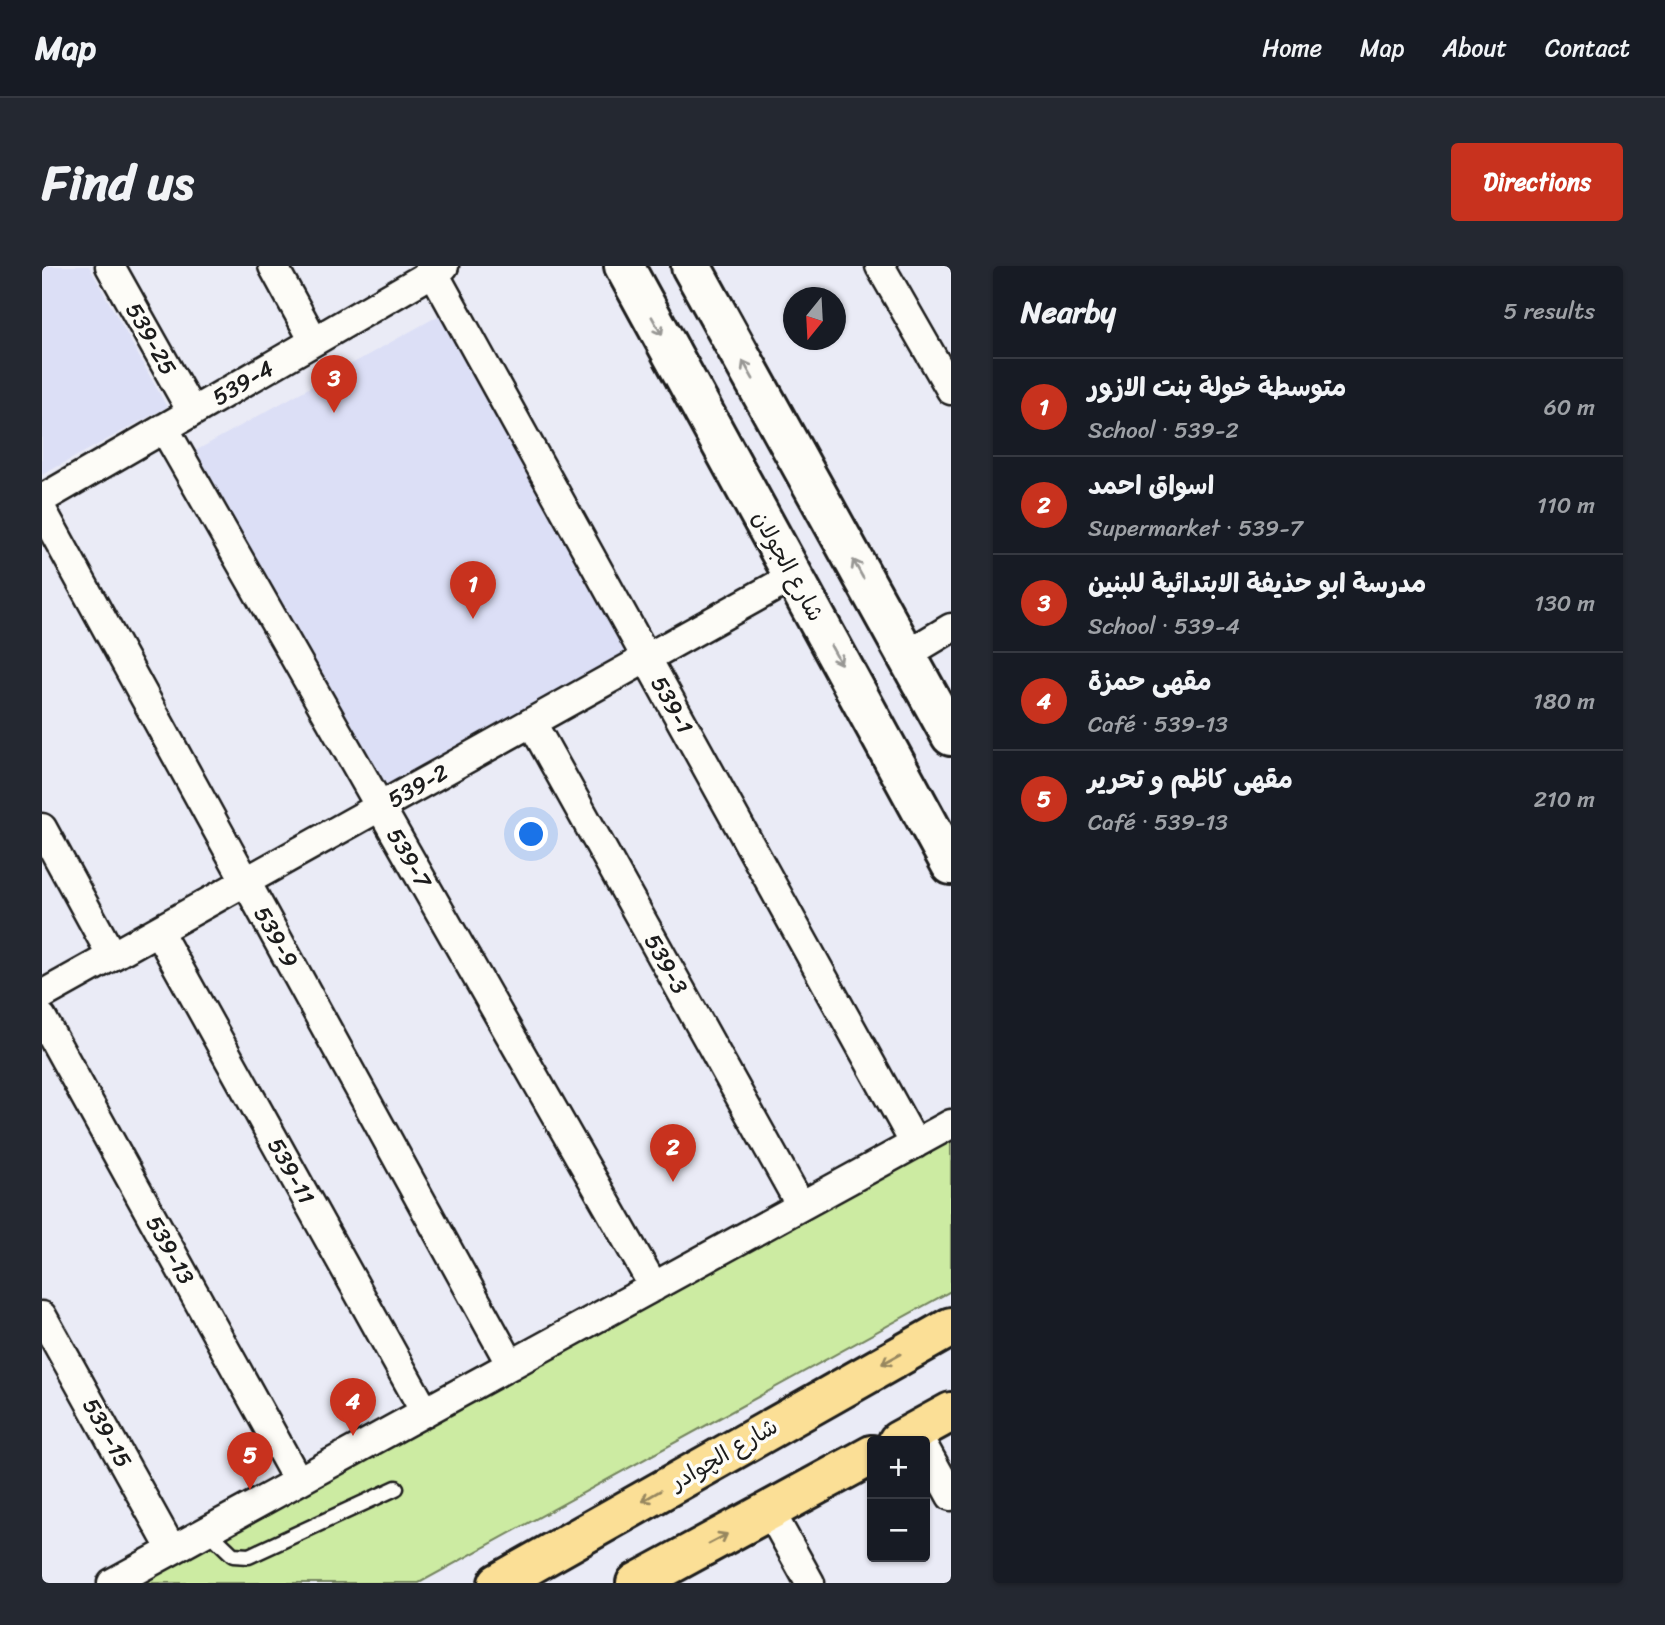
<!DOCTYPE html>
<meta charset="utf-8">
<style>
body{margin:0;font-family:Sriracha,"Playpen Sans Arabic",sans-serif;background:#242831;color:#f1f3f6}
.controls{position:absolute;right:21px;bottom:21px;display:grid;overflow:hidden;border-radius:7px;box-shadow:0 2px 5px #0004}
.controls button{width:63px;height:63px;display:grid;place-items:center;padding:0;border:0;border-bottom:2px solid #363941;background:#171b24;color:#f1f3f6;font:35px sans-serif}
.compass{position:absolute;left:741px;top:21px;width:63px;height:63px;border-radius:50%;background:#171b24;box-shadow:0 2px 5px #0004;rotate:198deg}
.you{position:absolute;left:490px;top:569px;width:24px;height:24px;margin:-18px;border:5px solid #fff;border-radius:50%;background:#1a73e8;box-shadow:0 0 0 10px #1a73e833}
.badge{display:grid;place-items:center;width:46px;height:46px;border-radius:50%;background:#c8321e;color:#fff;font-size:23px;font-weight:700}
.pin{position:absolute;translate:-50% -58px;filter:drop-shadow(0 2px 4px #0008)}
.pin::after{content:'';position:absolute;top:37px;width:24px;height:21px;background:inherit;clip-path:polygon(0 0,100% 0,50% 100%)}
.list{margin:0;padding:0;list-style:none}
h2{display:flex;justify-content:space-between;align-items:center;height:91px;margin:0;padding:0 28px;font-size:30px}
h2 small{font-size:23px;font-weight:400;color:#9ea1a6}
.list li{display:grid;grid-template-columns:46px 1fr auto;gap:21px;align-items:center;box-sizing:border-box;height:98px;padding:0 28px;border-top:2px solid #363941}
.list b{display:block;font-size:26px;white-space:nowrap}
.list p{margin:0;font-size:23px;white-space:nowrap;color:#9ea1a6}
.list em{font-size:23px;font-style:normal;color:#9ea1a6}
.map{position:relative;flex:none;width:909px;height:1317px;overflow:hidden;border-radius:7px}
header{display:flex;align-items:center;gap:42px;box-sizing:border-box;height:98px;padding:0 35px;background:#171b24;border-bottom:2px solid #363941}
header strong{font-size:33px}
nav{display:flex;gap:38px;margin-inline-start:auto;font-size:24px}
.intro{display:flex;align-items:center;justify-content:space-between;box-sizing:border-box;height:168px;padding:0 42px}
h1{margin:0;font-size:49px}
.button{padding:18px 32px;border-radius:7px;background:#c8321e;color:#fff;font-size:24px;font-weight:700}
main{display:flex;gap:42px;padding:0 42px}
aside{flex:1;background:#171b24;border-radius:7px;box-shadow:0 2px 5px #0004}
.map>svg:first-child{display:block}
.built{fill:#dcdff6}
.green{fill:#cceba2;stroke:#74845f;stroke-width:2}
.lines{fill:none;stroke-linecap:round;stroke-linejoin:round}
.lane-casing{stroke:#1c1c1c;stroke-width:19}
.street-casing{stroke:#1c1c1c;stroke-width:33}
.secondary-casing{stroke:#1c1c1c;stroke-width:44}
.primary-casing{stroke:#1c1c1c;stroke-width:44}
.lane{stroke:#fdfcf7;stroke-width:14}
.street{stroke:#fdfcf7;stroke-width:28}
.secondary{stroke:#fdfcf7;stroke-width:38}
.primary{stroke:#fbdf96;stroke-width:38}
.oneway{stroke:#989794}
.oneway2{stroke:#97875f}
.labels{text-anchor:middle;dominant-baseline:central;stroke-width:7;stroke-linejoin:round;paint-order:stroke}
.street-label{font-size:23px;fill:#1c1c1c;stroke:#fdfcf7}
</style>
<header>
<strong>Map</strong>
<nav><a>Home</a><a>Map</a><a>About</a><a>Contact</a></nav>
</header>
<div class="intro"><h1>Find us</h1><a class="button">Directions</a></div>
<main>
<div class="map">
<svg width="909" height="1317" viewBox="0 0 909 1317">
<rect width="100%" height="100%" fill="#eaebf6"/>
<filter id="ink" filterUnits="userSpaceOnUse"><feTurbulence type="fractalNoise" baseFrequency=".0143" numOctaves="2"/><feDisplacementMap in="SourceGraphic" scale="14" xChannelSelector="R" yChannelSelector="G"/><feConvolveMatrix kernelMatrix="1 2 1 2 8 2 1 2 1" color-interpolation-filters="sRGB"/></filter>
<g filter="url(#ink)">
<!-- built -->
<path class="built" d="M 0,0 L 47,0 L 125,141 L 0,209 Z
M 405,45 L 593,383 L 335,527 L 146,189 Z"/>
<!-- green -->
<path class="green" d="M 909,873 L 909,1025 L 377,1317 L 99,1317 Z"/>
<g class="lines">
<defs>
<path id="lane" d="M 166,1265 L 191,1289 L 207,1290 L 354,1222"/>
<path id="street" d="M 68,0 L 150,146
M 231,0 L 272,75
M 388,0 L 873,878
M 838,0 L 909,124
M 122,162 L 612,1021
M 0,233 L 402,0
M 0,244 L 469,1099
M 864,389 L 909,362
M 490,457 L 759,940
M 0,562 L 70,690
M 116,665 L 383,1146
M 0,729 L 752,310
M 0,752 L 256,1215
M 0,1050 L 130,1284
M 883,1183 L 909,1230
M 728,1245 L 768,1317
M 70,1317 L 909,858"/>
<path id="secondary" d="M 582,0 L 909,599
M 649,0 L 909,470"/>
<path id="primary" d="M 856,1175 L 909,1146
M 456,1317 L 909,1061
M 594,1317 L 830,1189"/>
</defs>
<!-- lane casing -->
<use href="#lane" class="lane-casing"/>
<!-- street casing -->
<use href="#street" class="street-casing"/>
<!-- secondary casing -->
<use href="#secondary" class="secondary-casing"/>
<!-- primary casing -->
<use href="#primary" class="primary-casing"/>
<!-- lane -->
<use href="#lane" class="lane"/>
<!-- street -->
<use href="#street" class="street"/>
<!-- secondary -->
<use href="#secondary" class="secondary"/>
<!-- primary -->
<use href="#primary" class="primary"/>
</g>
<!-- one-way arrows -->
<defs><path id="oneway-shaft" d="M-6 0H5M1.5-3L5.5 0L1.5 3" fill="none" stroke-width="1.6" stroke-linecap="round" stroke-linejoin="round" transform="scale(1.75)"/></defs>
<g class="oneway">
<use href="#oneway-shaft" transform="translate(615 60) rotate(61)"/>
<use href="#oneway-shaft" transform="translate(706 104) rotate(-119)"/>
<use href="#oneway-shaft" transform="translate(816 303) rotate(-119)"/>
<use href="#oneway-shaft" transform="translate(794 389) rotate(61)"/>
</g>
<g class="oneway2">
<use href="#oneway-shaft" transform="translate(849 1093) rotate(151)"/>
<use href="#oneway-shaft" transform="translate(609 1230) rotate(150)"/>
<use href="#oneway-shaft" transform="translate(676 1273) rotate(-28)"/>
</g>
</g>
<g class="labels">
<!-- street labels -->
<g class="street-label">
<text transform="translate(109 73) rotate(61)">539-25</text>
<text transform="translate(201 117) rotate(-30)">539-4</text>
<text transform="translate(746 300) rotate(61)">شارع الجولان</text>
<text transform="translate(630 439) rotate(61)">539-1</text>
<text transform="translate(376 520) rotate(-29)">539-2</text>
<text transform="translate(367 592) rotate(60)">539-7</text>
<text transform="translate(234 671) rotate(61)">539-9</text>
<text transform="translate(624 698) rotate(61)">539-3</text>
<text transform="translate(249 905) rotate(61)">539-11</text>
<text transform="translate(128 984) rotate(61)">539-13</text>
<text transform="translate(65 1167) rotate(61)">539-15</text>
<text transform="translate(682 1188) rotate(-30)">شارع الچوادر</text>
</g>
</g>
</svg>
<div class="controls">
<button>+</button>
<button>−</button>
</div>
<svg class="compass" viewBox="-18 -18 36 36"><path d="M0-13l5 13h-10z" fill="#e53935"/><path d="M0 13l5-13h-10z" fill="#9ea1a6"/></svg>
<div class="you"></div>
<div class="pin badge" style="left:431px;top:353px">1</div>
<div class="pin badge" style="left:631px;top:916px">2</div>
<div class="pin badge" style="left:292px;top:147px">3</div>
<div class="pin badge" style="left:311px;top:1170px">4</div>
<div class="pin badge" style="left:208px;top:1224px">5</div>
</div>
<aside>
<h2>Nearby<small>5 results</small></h2>
<ul class="list">
<li><span class="badge">1</span><div><b>متوسطة خولة بنت الازور</b><p>School · 539-2</p></div><em>60 m</em></li>
<li><span class="badge">2</span><div><b>اسواق احمد</b><p>Supermarket · 539-7</p></div><em>110 m</em></li>
<li><span class="badge">3</span><div><b>مدرسة ابو حذيفة الابتدائية للبنين</b><p>School · 539-4</p></div><em>130 m</em></li>
<li><span class="badge">4</span><div><b>مقهى حمزة</b><p>Café · 539-13</p></div><em>180 m</em></li>
<li><span class="badge">5</span><div><b>مقهى كاظم و تحرير</b><p>Café · 539-13</p></div><em>210 m</em></li>
</ul>
</aside>
</main>
